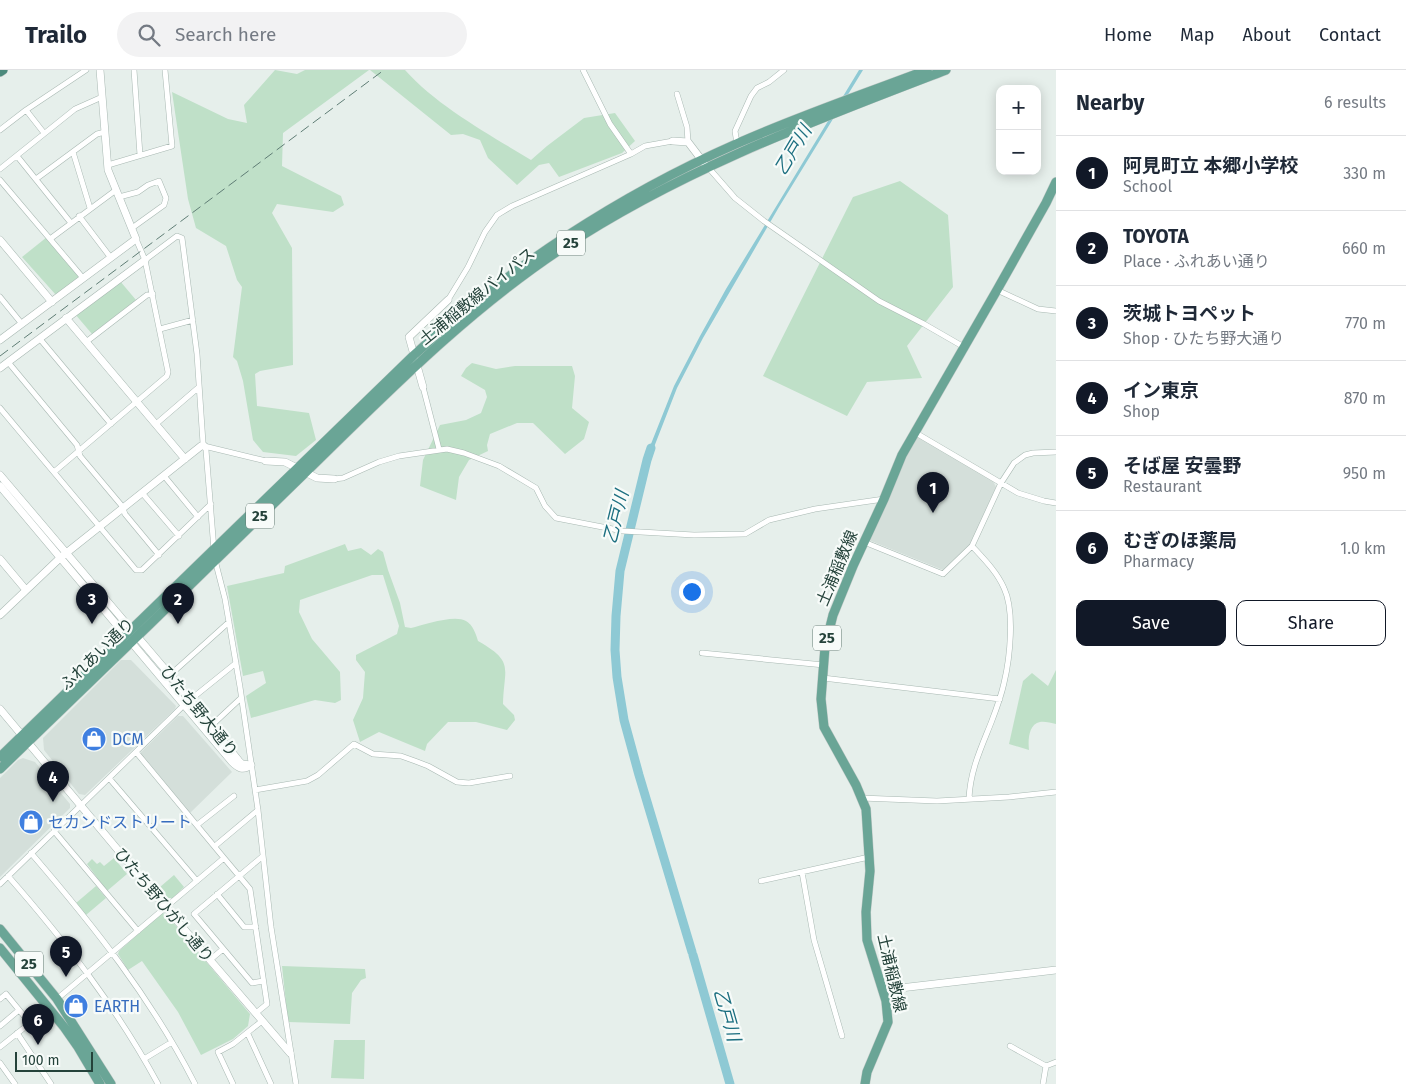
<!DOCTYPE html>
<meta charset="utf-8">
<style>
body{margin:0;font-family:"Fira Sans","Noto Sans JP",sans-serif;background:#f2f2f3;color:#1f2937}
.controls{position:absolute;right:15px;top:15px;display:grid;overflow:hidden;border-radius:10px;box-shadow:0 2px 12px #0003}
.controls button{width:45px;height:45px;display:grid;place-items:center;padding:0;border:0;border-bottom:1px solid #e0e1e3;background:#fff;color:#1f2937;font:25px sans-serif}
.scale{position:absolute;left:15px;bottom:12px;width:78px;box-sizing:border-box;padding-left:5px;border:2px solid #24423a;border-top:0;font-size:14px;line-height:18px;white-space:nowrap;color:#24423a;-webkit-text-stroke:4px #f7fbf9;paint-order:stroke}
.you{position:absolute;left:691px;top:521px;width:18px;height:18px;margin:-12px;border:4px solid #fff;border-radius:50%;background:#1a73e8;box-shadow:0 0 0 8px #1a73e833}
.badge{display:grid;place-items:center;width:32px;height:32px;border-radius:50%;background:#111827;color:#fff;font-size:16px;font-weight:700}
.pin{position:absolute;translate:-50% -41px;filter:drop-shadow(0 1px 2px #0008)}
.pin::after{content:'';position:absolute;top:26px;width:18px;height:15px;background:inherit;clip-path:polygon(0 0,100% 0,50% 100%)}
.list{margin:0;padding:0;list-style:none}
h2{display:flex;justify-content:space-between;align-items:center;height:65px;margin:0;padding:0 20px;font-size:21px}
h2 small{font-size:16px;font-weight:400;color:#747a83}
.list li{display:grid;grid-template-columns:32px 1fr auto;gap:15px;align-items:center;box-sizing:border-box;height:75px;padding:0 20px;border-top:1px solid #e0e1e3}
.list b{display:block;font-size:19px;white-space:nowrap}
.list p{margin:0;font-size:16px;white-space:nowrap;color:#747a83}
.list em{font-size:16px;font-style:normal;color:#747a83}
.actions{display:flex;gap:10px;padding:15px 20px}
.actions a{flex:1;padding:11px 0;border:1px solid #111827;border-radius:10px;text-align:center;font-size:18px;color:#111827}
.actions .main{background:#111827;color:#fff}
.icon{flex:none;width:28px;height:28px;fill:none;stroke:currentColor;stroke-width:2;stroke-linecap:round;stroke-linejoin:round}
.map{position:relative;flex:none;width:1056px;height:1014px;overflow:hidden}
header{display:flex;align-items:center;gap:30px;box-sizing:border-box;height:70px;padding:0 25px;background:#fff;border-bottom:1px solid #e0e1e3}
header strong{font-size:24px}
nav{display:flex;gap:28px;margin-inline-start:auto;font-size:18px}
.search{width:350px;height:45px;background:#f2f2f3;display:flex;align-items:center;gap:12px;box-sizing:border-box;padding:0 18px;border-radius:28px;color:#747a83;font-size:19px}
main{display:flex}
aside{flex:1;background:#fff}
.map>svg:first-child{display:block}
.built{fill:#d4dfda}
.green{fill:#bfe0c8}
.water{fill:#8ec9d4}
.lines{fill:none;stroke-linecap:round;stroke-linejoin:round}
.river{stroke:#8ec9d4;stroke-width:9}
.minor-casing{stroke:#a8b8b2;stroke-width:6}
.tertiary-casing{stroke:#a8b8b2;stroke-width:8}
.primary-casing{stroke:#c2cac8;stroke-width:10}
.trunk-casing{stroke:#c2cac8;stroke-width:10}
.minor{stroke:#fff;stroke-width:5}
.tertiary{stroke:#fff;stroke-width:7}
.primary{stroke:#6aa596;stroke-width:9}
.trunk{stroke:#4c8a7c;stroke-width:9}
.rail{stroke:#5f7d75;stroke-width:1;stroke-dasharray:10 5;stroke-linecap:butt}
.labels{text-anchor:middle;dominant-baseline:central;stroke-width:4.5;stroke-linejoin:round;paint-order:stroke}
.shield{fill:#f7fbf9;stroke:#637a73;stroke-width:1}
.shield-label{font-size:15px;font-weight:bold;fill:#24423a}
.street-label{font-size:16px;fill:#24423a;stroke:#f7fbf9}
.shop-label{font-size:16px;fill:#366cbe;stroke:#f7fbf9;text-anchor:start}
.water-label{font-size:18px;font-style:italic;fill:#1c6f80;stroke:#f7fbf9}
</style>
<header>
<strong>Trailo</strong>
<div class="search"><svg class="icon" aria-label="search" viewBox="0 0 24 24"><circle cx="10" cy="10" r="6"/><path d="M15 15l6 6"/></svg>Search here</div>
<nav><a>Home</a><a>Map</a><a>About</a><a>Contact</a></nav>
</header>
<main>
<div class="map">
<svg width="1056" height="1014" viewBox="0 0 1056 1014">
<rect width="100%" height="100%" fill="#e6efeb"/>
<!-- built -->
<path class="built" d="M 917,366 L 993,411 L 996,417 L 970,475 L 943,500 L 871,471 L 870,468 L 906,385 Z
M 121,590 L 131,590 L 176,636 L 175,639 L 85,725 L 79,724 L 44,680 L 43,668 Z
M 178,646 L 183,646 L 232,702 L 190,743 L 139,684 Z
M 23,688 L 35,692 L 70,734 L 70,738 L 0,807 L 0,708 L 18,690 Z"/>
<!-- green -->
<path class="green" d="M 275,0 L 297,4 L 305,0 L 369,0 L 283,63 L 282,96 L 341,126 L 344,135 L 333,142 L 277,134 L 272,143 L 292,178 L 293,295 L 260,301 L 255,304 L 257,336 L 309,343 L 316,370 L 296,386 L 263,382 L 253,370 L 243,311 L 237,291 L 233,287 L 242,217 L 237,210 L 226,176 L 196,158 L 188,129 L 172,22 L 228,49 L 247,53 L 244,35 Z
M 370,0 L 405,0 C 437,36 490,65 531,90 L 547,76 L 584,48 L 615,43 L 635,71 L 622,83 L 559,107 L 549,93 L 539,95 L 517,115 L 488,88 L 480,70 L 463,64 L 451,65 Z
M 900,111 L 948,145 L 953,217 L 907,276 L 922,308 L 867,312 L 847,346 L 763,306 L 853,127 Z
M 47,167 L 78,205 L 78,208 L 56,225 L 22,187 Z
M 120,211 L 136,230 L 92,264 L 75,244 Z
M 472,293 L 496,299 L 515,296 L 572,296 L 575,306 L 572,338 L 589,352 L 584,369 L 565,384 L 533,353 L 517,353 L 490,364 L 487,375 L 488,381 L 469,390 L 459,407 L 456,430 L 420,416 L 423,390 L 440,355 L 466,350 L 481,343 L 487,327 L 485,320 L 461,306 L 466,298 Z
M 345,474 L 348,481 L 361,478 L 371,485 L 378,479 L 383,482 L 388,500 L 400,533 L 405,557 L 411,558 C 424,555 454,544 466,551 C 473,555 476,564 478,571 C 515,592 504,597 503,634 L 514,645 L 515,650 L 507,660 L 476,652 L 448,652 L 427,674 L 425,681 L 379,662 L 360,672 L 353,650 L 363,628 L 365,602 L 356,590 L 356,585 L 397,564 L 399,556 L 383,505 L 372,505 L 300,530 L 299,542 L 312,569 L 340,602 L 341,630 L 335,633 L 315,630 L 251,648 L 246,626 L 266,613 L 263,601 L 243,606 L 227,516 L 284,503 L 285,496 Z
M 1056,600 L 1056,654 C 1051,653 1044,651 1040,652 C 1028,654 1028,672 1029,680 L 1009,674 L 1023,611 L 1032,603 L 1048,616 Z
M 114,788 L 127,804 L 107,821 L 87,794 L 92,789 L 97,794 L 100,792 L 104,796 Z
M 174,805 L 184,817 L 173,828 L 168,828 L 160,817 Z
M 96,816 L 106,828 L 86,845 L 76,833 Z
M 162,843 L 166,844 L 250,944 L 248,956 L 233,969 L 201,985 L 178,942 L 142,891 L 128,900 L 118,884 L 119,881 Z
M 282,896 L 365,899 L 366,908 L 361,910 L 352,923 L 350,954 L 288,952 Z
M 334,970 L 365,970 L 364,1009 L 331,1008 Z"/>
<!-- water -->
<path class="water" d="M 859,0 L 863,0 L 779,137 L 703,268 L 677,318 L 649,390 L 645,389 L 674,316 L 700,266 L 726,219 Z"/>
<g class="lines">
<!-- river -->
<path class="river" d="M 651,378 L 647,390 L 620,501 L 616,546 L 615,580 L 617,607 L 624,650 L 639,705 L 692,882
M 693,885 L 730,1014"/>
<defs>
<path id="minor" d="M 134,0 L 140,85
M 583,0 L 610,54 L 631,84
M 677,24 L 687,57 L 688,72
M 26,40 L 44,63
M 0,60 L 26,40 L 86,0
M 737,74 L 735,61 L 751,26 L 757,18 L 769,12 L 784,0
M 73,82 L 90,138
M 17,86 L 71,153
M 108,95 L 172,76 L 165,0
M 707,96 L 735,128 L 764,151 L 879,231 L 924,254 L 964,277
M 0,99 L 75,39 L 102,27
M 36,109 L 97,64 L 105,62
M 0,110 L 83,208
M 119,127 L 138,122 L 148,115 L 159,111 L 166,128 L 164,135 L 132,158
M 79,146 L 111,188
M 50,169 L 116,120
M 145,190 L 177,166 L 182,168 L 197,284 L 203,373 L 206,380 L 214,480
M 997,220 L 1038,239 L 1056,241
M 0,227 L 22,254
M 448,230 L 468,197 L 485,162 L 497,145 L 512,136 L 631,84 L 645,76 L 673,71
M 160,259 L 193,250
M 40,269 L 111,354
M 86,272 L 147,225 L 153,224
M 8,292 L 77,375 L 80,386 L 122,436 L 125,444 L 159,485
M 423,317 L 439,379
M 0,338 L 136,500 L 142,500 L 211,434
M 156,354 L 199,317
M 916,363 L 1018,423 L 1044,431 L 1056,433
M 204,376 L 266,391
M 54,402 L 167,306 L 168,302 L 145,190 L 136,169
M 165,407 L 198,447
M 334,409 L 343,408 L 379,392 L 399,386 L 447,379 L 464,383 L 499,396 L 536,418 L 545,436 L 556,448 L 623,461 L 694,465 L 745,464 L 769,450 L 815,439 L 884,429
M 143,424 L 179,466
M 864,472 L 943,504 L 972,476 L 1001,413 L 1014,393 L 1025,385 L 1033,383 L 1056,382
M 215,490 L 225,529 L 240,617 L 258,740 L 271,857 L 296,1014
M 702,583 L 824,595
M 170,605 L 229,552
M 823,608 L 1000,629
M 190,630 L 236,593
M 211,656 L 241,628
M 109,708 L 197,811
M 255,720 L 307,711 L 318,705 L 354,674 L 373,684 L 401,686 L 415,691 L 428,696 L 457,712 L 469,713 L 510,706
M 861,728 L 937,731 L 1009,727 L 1056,722
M 969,729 C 970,701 981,678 991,653 C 996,640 1001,627 1004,613 C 1010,588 1015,541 1004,518 C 997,502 984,489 972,476
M 197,755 L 234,726
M 54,761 L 138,861
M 215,776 L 258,740
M 31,783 C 93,855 152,929 195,1014
M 263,786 L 194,844 L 252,913 L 263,911
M 224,788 L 250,819 L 267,934 L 256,943
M 802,802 L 814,870 L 842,966
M 8,806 C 65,871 117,938 158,1014
M 761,811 L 869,787
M 0,814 L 184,635
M 217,824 L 244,857 L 256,857
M 210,890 L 223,879
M 0,929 L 6,924 L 29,952
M 57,929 L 224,788 L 136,682
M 0,956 L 19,940
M 17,963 L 51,1014
M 248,964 L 271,1014
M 1010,976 L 1046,996
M 0,977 L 49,938
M 144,989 L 172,972
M 0,993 L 15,1014
M 1046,996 L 1056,992
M 233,1014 L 218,982 L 233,974 L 262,951
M 1043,1014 L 1046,996"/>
<path id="tertiary" d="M 673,71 L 688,72 L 704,93
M 0,170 L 52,232
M 66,248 L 185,389
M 0,270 L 136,169 L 108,100 L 100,0
M 0,298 L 145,190
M 423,317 L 409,267 L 448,230
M 266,391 L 285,392 L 317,408 L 334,409
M 0,405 L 170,605 L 239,691 L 242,694 L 251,695
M 0,416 L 232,692 C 238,698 243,701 251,695
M 0,489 L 26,520
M 0,545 L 60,488 L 201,376 L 204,376
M 0,639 L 210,890 L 290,983
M 883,920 L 1056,900"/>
<path id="primary" d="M 0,687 L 414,285 C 508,198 620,125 736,74 C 799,46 864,24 927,0
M 0,699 C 102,601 204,502 305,403 C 387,323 466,242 561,179 C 680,100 813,51 946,0
M 0,859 L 57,929 L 111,1014
M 0,878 L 64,957 L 78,977 L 100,1014
M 865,1014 L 867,1002 L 888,952 L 886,931 L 867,870 L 866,842 L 870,801 L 866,739 L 856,715 L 824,657 L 821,629 L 825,577 L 833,545 L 853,496 L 884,429 L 902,385 L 997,220 L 1046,133 L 1056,112"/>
<path id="trunk" d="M 0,2 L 3,0"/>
</defs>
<!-- minor casing -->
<use href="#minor" class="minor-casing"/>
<!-- tertiary casing -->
<use href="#tertiary" class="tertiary-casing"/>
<!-- primary casing -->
<use href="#primary" class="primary-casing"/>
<!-- trunk casing -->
<use href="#trunk" class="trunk-casing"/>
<!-- minor -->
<use href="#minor" class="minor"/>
<!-- tertiary -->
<use href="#tertiary" class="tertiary"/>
<!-- primary -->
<use href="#primary" class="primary"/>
<!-- trunk -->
<use href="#trunk" class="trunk"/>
<!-- rail -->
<path class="rail" d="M 0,286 L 384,0"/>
</g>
<!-- icons -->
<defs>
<symbol id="shop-disc" viewBox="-11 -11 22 22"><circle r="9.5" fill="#3f7fe0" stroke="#f7fbf9"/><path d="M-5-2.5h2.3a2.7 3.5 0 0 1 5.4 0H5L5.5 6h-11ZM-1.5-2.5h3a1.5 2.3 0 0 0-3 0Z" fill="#fff"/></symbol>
</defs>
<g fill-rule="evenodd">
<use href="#shop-disc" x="80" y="655" width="28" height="28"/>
<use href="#shop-disc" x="17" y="738" width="28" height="28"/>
<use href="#shop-disc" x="62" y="922" width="28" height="28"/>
</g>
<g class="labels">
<!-- shield labels -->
<g class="shield">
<rect x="557" y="160.5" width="28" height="25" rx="4"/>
<rect x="246" y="433.5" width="28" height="25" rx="4"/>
<rect x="813" y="555.5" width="28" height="25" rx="4"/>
<rect x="15" y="881.5" width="28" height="25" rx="4"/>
</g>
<g class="shield-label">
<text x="571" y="173">25</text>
<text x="260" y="446">25</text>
<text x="827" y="568">25</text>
<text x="29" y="894">25</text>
</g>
<!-- street labels -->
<g class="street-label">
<text transform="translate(477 226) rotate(-39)">土浦稲敷線バイパス</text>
<text transform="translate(837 498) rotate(-67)">土浦稲敷線</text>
<text transform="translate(97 584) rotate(-44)">ふれあい通り</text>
<text transform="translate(199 641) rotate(51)">ひたち野大通り</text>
<text transform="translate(164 835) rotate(50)">ひたち野ひがし通り</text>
<text transform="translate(892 903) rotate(77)">土浦稲敷線</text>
</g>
<!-- shop labels -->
<g class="shop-label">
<text x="112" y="669">DCM</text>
<text x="48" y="752">セカンドストリート</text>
<text x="94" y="936">EARTH</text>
</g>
<!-- water labels -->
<g class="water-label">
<text transform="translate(793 80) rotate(-59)">乙戸川</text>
<text transform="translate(616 447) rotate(-76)">乙戸川</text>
<text transform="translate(727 945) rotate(74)">乙戸川</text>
</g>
</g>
</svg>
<div class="controls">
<button>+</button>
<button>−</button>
</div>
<div class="scale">100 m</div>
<div class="you"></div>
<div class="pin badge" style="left:933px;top:443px">1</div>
<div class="pin badge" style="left:178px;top:554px">2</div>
<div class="pin badge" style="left:92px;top:554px">3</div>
<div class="pin badge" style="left:53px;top:732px">4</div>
<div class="pin badge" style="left:66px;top:907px">5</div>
<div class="pin badge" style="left:38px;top:975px">6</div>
</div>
<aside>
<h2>Nearby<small>6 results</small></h2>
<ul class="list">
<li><span class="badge">1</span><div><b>阿見町立 本郷小学校</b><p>School</p></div><em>330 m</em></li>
<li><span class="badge">2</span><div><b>TOYOTA</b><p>Place · ふれあい通り</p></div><em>660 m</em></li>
<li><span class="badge">3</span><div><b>茨城トヨペット</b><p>Shop · ひたち野大通り</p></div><em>770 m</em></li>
<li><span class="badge">4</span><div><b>イン東京</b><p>Shop</p></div><em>870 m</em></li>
<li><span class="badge">5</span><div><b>そば屋 安曇野</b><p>Restaurant</p></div><em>950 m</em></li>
<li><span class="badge">6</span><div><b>むぎのほ薬局</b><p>Pharmacy</p></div><em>1.0 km</em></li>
</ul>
<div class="actions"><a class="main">Save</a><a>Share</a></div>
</aside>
</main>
